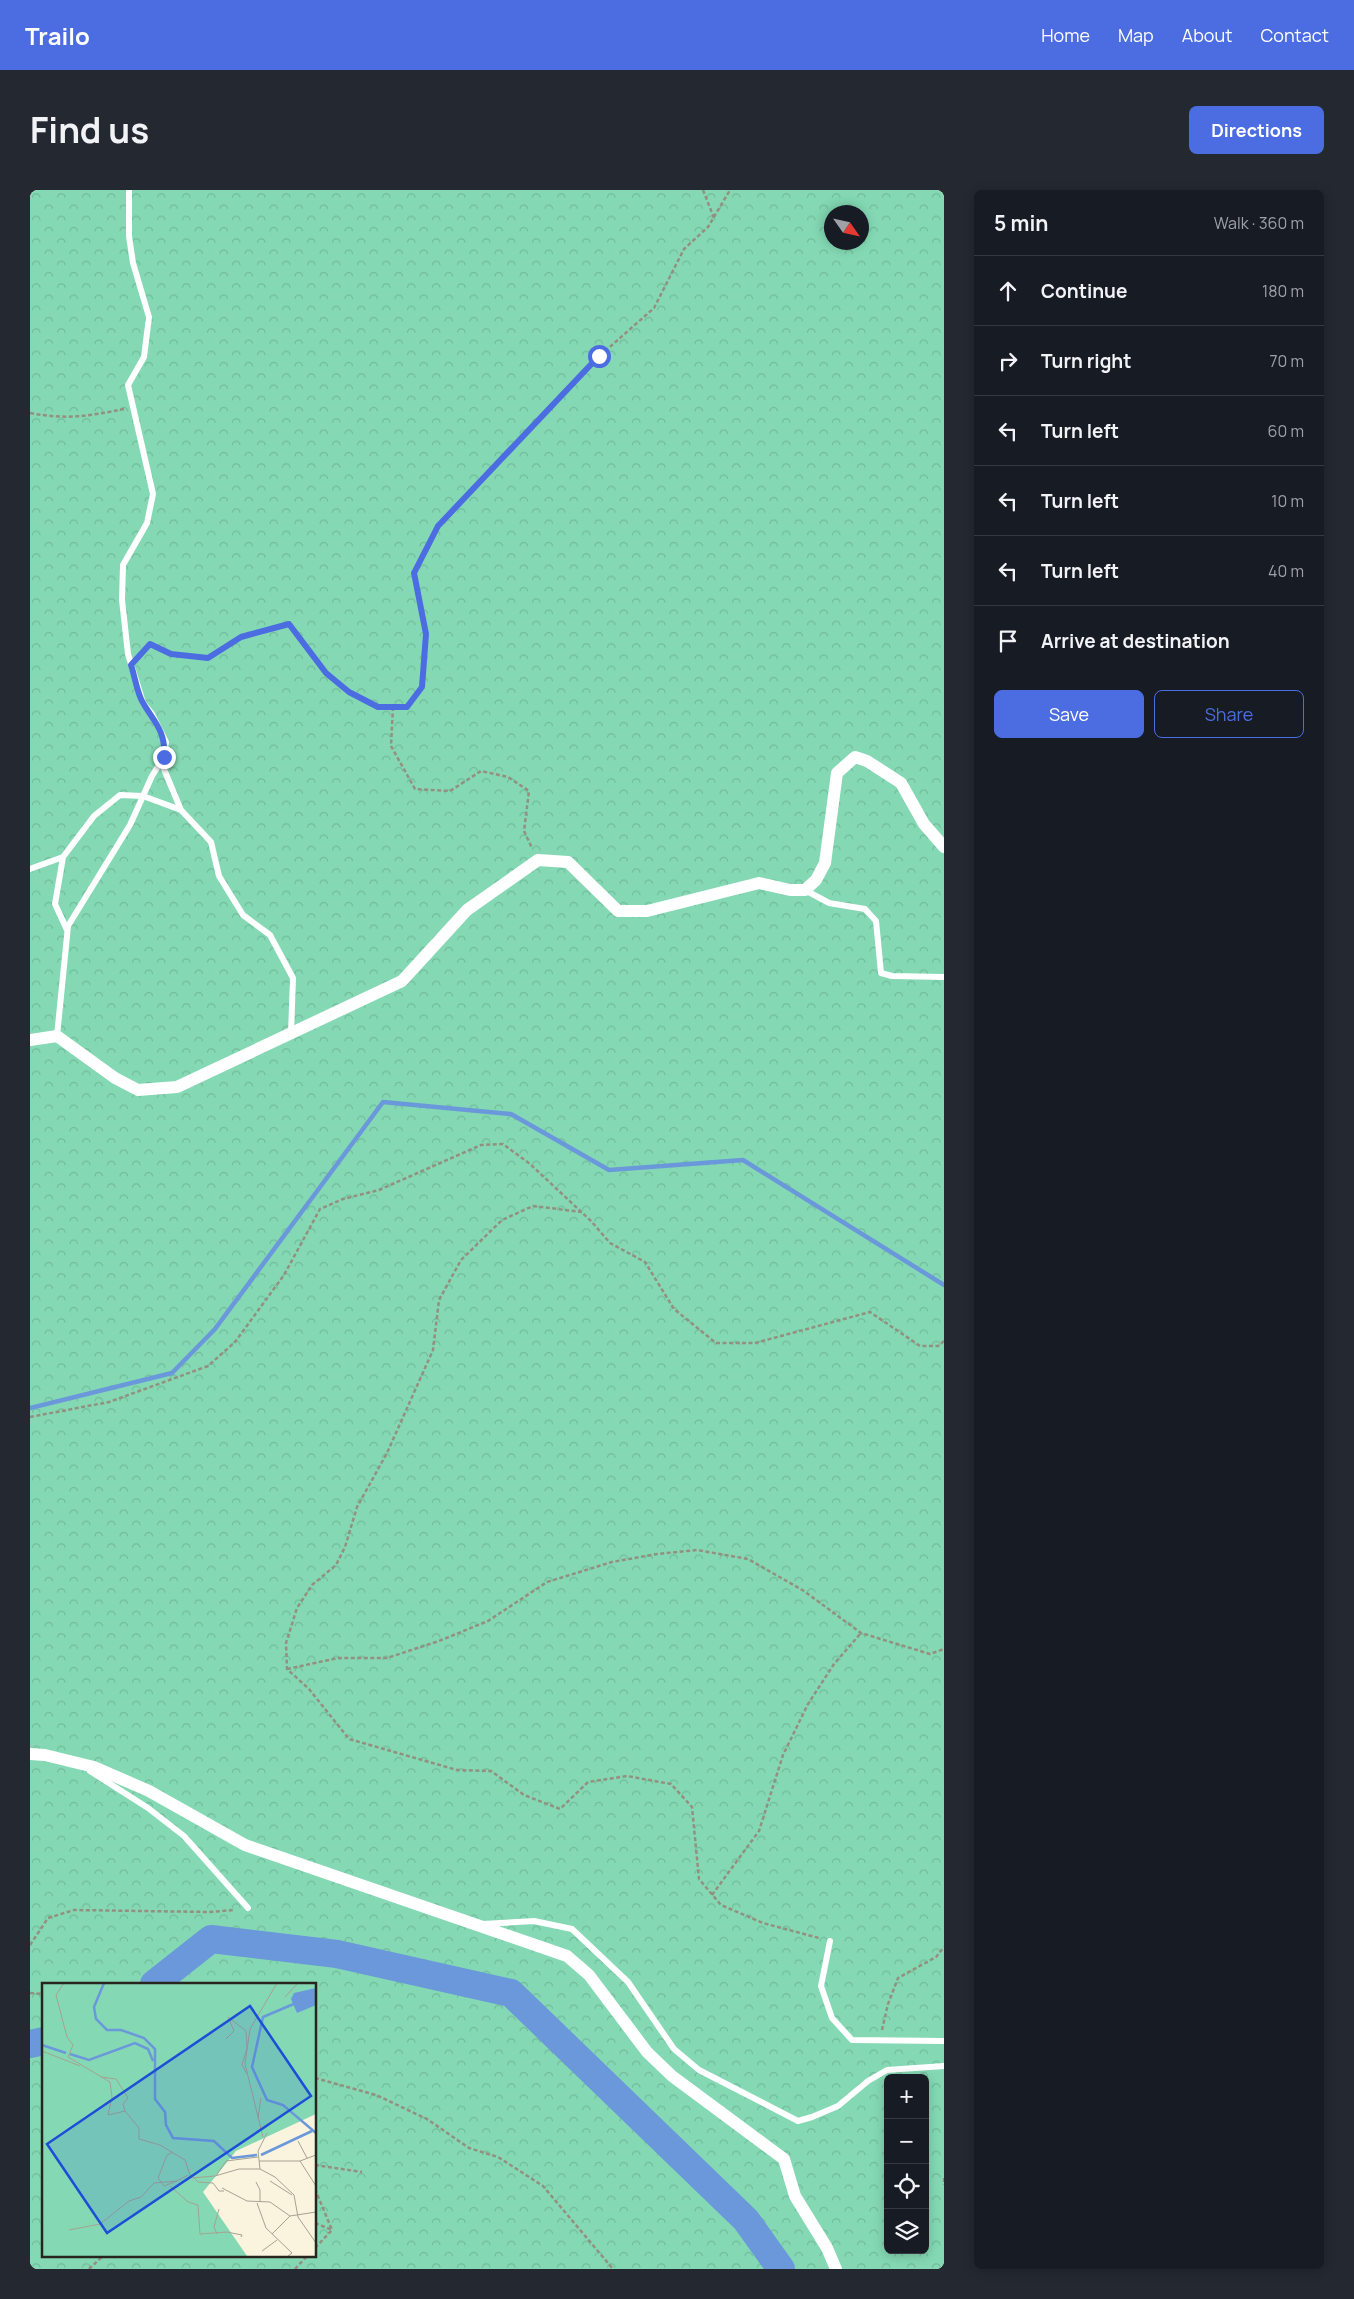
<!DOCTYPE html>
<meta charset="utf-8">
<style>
body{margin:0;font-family:Manrope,sans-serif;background:#242831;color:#f1f3f6}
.controls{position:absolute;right:15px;bottom:15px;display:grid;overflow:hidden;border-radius:8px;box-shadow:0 2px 12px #0003}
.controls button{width:45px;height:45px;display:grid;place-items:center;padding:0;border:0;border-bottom:1px solid #363941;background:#171b24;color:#f1f3f6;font:25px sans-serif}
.compass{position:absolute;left:794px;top:15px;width:45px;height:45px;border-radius:50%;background:#171b24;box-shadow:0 2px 12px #0003;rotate:124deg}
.stop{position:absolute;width:15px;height:15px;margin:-11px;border:4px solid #4c6de1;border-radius:50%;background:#fff}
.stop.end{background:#4c6de1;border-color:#fff;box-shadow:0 1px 5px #0008}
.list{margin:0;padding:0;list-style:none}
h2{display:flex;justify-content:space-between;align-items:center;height:65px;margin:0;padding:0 20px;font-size:21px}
h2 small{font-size:16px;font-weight:400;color:#9ea1a6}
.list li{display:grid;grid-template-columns:32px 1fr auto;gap:15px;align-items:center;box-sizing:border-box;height:70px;padding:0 20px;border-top:1px solid #363941}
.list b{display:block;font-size:19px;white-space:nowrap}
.list em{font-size:16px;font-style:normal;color:#9ea1a6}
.actions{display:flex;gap:10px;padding:15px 20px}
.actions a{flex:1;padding:11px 0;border:1px solid #4c6de1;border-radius:8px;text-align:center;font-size:18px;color:#4c6de1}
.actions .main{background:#4c6de1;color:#fff}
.icon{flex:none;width:28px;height:28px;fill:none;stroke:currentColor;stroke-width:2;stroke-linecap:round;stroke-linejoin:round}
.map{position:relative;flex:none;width:914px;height:2079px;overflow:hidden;border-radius:8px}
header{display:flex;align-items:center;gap:30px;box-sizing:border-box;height:70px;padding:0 25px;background:#4c6de1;color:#fff}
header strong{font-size:24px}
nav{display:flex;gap:28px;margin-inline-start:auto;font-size:18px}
.intro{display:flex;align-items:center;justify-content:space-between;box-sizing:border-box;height:120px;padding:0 30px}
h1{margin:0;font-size:35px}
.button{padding:12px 22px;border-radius:8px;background:#4c6de1;color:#fff;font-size:18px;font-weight:700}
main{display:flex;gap:30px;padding:0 30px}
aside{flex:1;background:#171b24;border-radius:8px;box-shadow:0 2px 12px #0003}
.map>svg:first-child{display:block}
.forest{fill:url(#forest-crowns);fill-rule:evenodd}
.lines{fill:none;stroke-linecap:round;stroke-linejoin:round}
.stream{stroke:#6a98da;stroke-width:4.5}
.river{stroke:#6a98da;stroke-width:28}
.path{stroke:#949081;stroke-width:2.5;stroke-dasharray:4 2.5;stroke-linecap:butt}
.service{stroke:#fff;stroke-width:6}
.minor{stroke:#fff;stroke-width:12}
.route{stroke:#4c6de1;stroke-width:6}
.inset-river{fill:none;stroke:#6a98da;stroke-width:2.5}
.inset-road{fill:none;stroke:#a6a191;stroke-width:1}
.view{fill:#1d4ed8;fill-opacity:0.15;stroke:#1d4ed8;stroke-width:2.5}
.inset-edge{fill:none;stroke:#27251d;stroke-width:2.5}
</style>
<header>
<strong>Trailo</strong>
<nav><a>Home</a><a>Map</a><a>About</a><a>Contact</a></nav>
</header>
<div class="intro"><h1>Find us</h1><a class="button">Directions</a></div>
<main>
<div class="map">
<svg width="914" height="2079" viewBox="0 0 914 2079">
<defs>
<pattern id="forest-crowns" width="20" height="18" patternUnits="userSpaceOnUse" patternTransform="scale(1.25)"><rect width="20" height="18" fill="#84d9b4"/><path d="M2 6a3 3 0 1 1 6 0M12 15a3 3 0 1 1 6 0" fill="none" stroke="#72ba9a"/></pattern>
</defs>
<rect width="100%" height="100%" fill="#faf4df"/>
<!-- forest -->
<path class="forest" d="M 0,0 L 914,0 L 914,2079 L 0,2079 ZM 802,22 L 832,22 L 832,52 L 802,52 ZM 14,1794 L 285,1794 L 285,2065 L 14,2065 ZM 858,1888 L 895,1888 L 895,2060 L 858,2060 Z"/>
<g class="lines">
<!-- stream -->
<path class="stream" d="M 0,1218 L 142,1183 L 185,1139 L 353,912 L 481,924 L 579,980 L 713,970 L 914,1095"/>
<!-- river -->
<path class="river" d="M 124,1794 L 181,1749 L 307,1764 L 481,1803 L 716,2030 L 751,2079
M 0,1854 L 14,1851"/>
<!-- path -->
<path class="path" d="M 673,0 L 684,28
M 0,223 C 36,230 59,226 94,219
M 109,466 L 120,454 L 141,464 L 178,468 L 211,447 L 259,434 L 296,483 L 319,502 L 348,517 L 377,517 L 393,497 L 396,444 L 384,383 L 408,336 L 556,178 L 624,118 L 654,59 L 678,37 L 700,0
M 363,517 L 361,556 L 385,599 L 420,601 L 451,581 L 478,587 L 499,601 L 494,641 L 502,658
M 552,1022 L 503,1016 L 472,1030 L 431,1070 L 409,1110 L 403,1160 L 357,1263 L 327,1317 L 315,1357 L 306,1375 L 282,1395 L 267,1418 L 256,1453 L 257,1479 L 279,1499 L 319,1549 L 427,1580 L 461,1581 L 494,1605 L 530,1619 L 558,1592 L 597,1586 L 641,1594 L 662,1617 L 669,1689 L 691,1715 L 733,1733 L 789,1748
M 0,1227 L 79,1212 L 178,1176 L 205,1152 L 254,1085 L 290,1019 L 313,1009 L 349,1000 L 451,955 L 473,954 L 500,974 L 561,1031 L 580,1053 L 615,1072 L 644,1119 L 686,1153 L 725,1153 L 840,1122 L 890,1156 L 908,1156 L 914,1151
M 257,1479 L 308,1468 L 357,1468 L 409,1451 L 458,1431 L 517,1392 L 582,1372 L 627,1364 L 667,1360 L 718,1369 L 774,1401 L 831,1443 L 900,1464 L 914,1459
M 682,1705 L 729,1641 L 753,1565 L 778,1514 L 804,1474 L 831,1443
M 0,1755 L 18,1728 L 44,1720 L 179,1722 L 204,1720
M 0,1803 L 14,1804
M 852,1840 L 858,1814 L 868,1788 L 906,1767 L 914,1757
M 285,1888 L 346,1905 L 397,1929 L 439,1958 L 468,1967 L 513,1996 L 583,2079
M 285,1975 L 332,1982
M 914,1988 L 914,1995
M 285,1999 L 302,2040 L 285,2058
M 285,2033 L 302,2040
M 59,2079 L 74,2065
M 265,2079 L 278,2065"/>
<!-- service -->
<path class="service" d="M 131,572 L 151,620
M 0,679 L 33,667
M 775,700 L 799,713 L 835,719 L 846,731 L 851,783 L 862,786 L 914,787
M 37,740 L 25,714 L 33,667 L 64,626 L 90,605 L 113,606 L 151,620 L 181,652 L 189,686 L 213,725 L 240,745 L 263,788 L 261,843
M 27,846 L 38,736 L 100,635 L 122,586 L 134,567 L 136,552 L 122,524 L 113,513 L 98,464 L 92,410 L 93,375 L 117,333 L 123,304 L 98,195 L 114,167 L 119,127 L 103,73 L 99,46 L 99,0
M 60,1581 L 118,1618 L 154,1646 L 218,1718
M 453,1734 L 504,1731 L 542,1739 L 598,1792 L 644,1859 L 669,1880 L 768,1931 L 782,1927 L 808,1916 L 838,1891 L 857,1880 L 914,1876
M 800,1751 L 791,1796 L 802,1828 L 822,1850 L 914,1851"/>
<!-- minor -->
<path class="minor" d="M 0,850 L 27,846 L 85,888 L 108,900 L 147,897 L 372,791 L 437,720 L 508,670 L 538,672 L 588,721 L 617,721 L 729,693 L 760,700 L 775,700 L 786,690 L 795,673 L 807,583 L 825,567 L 837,571 L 871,593 L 894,634 L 914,657
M 0,1564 L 15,1565 L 64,1577 L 119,1601 L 215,1655 L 537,1766 L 559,1785 L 617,1862 L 642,1886 L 754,1969 L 765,2006 L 797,2058 L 806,2079"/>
</g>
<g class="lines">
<!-- route -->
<path class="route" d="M 134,567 C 136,542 125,533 113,513 C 107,503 105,487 101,475 L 120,454 L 141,464 L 178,468 L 211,447 L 259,434 L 296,483 L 319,502 L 348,517 L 377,517 L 392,497 L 396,444 L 384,383 L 408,336 L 569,166"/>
</g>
<!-- overview -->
<g transform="translate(12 1793)">
<rect width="274" height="274" fill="#faf4df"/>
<path d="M 0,0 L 274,0 L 274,131 L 194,168 L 161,209 L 205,273 L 0,273 Z" fill="#84d9b4"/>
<path d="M 274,5 L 274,22 L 255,30 L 249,16 L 252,10 Z" fill="#6a98da"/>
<path class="inset-river" d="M 62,0 L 52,24 L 54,36 L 65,47 L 79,47 L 102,55 L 113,66 L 113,116 L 123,129 L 124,142 L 131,155 L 172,158 L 190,175 L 215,172M 254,20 L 221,34 L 210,84 L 225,117 L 241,122 L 274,150M 0,62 L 24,70M 28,71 L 47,77 L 93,60 L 106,66 L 111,78M 219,172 L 270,148"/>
<path class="inset-road" d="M 22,0 L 14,12 L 25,54 L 31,62 L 26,74 L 68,99 L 70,114 L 66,132 L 83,128 L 97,145 L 97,156 L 118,162 L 143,177 L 149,195 L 173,193 L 197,186 L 218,186M 243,14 L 256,0M 184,56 L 192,48 L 186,34 L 204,48 L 205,65 L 200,82 L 205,91M 0,68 L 38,83M 59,94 L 74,96 L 86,115 L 81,121 L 83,128M 216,135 L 219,115M 225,150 L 216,168 L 218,186 L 233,194 L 252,212 L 256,234 L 274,260M 221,154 L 203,81 L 208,46 L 235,0M 256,158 L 265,175M 131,169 L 125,172 L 116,195 L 122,203 L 135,198M 217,178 L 258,178 L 274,172M 258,178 L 274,203M 174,193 L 184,178 L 216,174M 152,195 L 156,199 L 171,200 L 177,208 L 182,208M 228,198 L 250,212M 214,199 L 218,207 L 218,219M 128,203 L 146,219 L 156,222 L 158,251 L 185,249 L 200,252 L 199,254M 180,205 L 205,218 L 228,219 L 248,233 L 274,229M 215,220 L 224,245 L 250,270 L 246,273M 27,247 L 58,241 L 87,218 L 99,214 L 112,200 L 135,198 L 146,192M 175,251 L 172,244 L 177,226M 230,251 L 248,233M 220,268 L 235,257"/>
<path class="view" d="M 208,23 L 269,113 L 65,250 L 5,161 Z"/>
<rect width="274" height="274" class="inset-edge"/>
</g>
</svg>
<div class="controls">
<button>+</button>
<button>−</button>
<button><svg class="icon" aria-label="locate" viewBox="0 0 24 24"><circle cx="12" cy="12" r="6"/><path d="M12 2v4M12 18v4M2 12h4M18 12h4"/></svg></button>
<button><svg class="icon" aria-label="layers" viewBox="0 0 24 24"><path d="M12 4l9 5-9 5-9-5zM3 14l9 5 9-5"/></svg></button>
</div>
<svg class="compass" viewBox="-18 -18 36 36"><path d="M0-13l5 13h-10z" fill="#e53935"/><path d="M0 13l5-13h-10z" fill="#9ea1a6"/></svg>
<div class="stop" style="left:569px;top:166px"></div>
<div class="stop end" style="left:134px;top:567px"></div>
</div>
<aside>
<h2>5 min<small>Walk · 360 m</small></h2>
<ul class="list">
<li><svg class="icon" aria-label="ahead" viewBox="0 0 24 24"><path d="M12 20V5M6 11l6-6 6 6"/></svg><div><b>Continue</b></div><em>180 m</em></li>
<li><svg class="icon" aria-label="right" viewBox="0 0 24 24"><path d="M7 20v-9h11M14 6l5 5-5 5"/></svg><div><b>Turn right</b></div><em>70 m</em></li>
<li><svg class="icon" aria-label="left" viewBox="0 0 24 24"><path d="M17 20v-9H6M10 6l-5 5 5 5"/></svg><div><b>Turn left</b></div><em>60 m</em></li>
<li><svg class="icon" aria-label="left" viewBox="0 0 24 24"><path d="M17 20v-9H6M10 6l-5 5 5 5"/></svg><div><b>Turn left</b></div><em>10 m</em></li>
<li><svg class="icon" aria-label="left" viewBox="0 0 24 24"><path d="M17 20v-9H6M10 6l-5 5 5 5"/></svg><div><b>Turn left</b></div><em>40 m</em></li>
<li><svg class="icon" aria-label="arrive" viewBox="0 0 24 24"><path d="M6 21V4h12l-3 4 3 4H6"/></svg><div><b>Arrive at destination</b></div></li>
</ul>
<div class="actions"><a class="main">Save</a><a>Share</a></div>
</aside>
</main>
